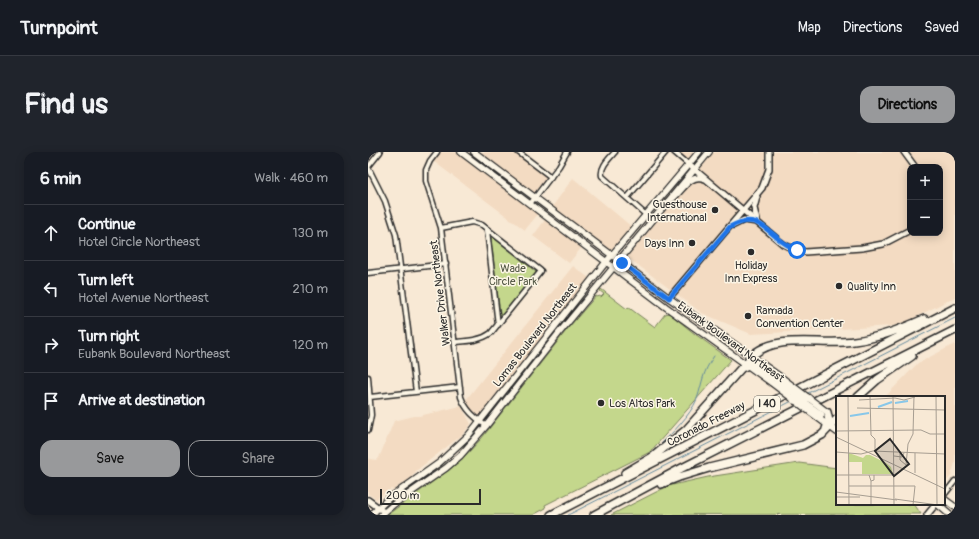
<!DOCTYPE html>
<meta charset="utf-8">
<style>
body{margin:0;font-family:Pangolin,sans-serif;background:#20242c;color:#f1f3f6}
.controls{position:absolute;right:12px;top:12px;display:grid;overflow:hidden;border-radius:8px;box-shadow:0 2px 10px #0003}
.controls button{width:36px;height:36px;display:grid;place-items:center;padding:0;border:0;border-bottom:1px solid #363941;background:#171b24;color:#f1f3f6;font:20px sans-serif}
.scale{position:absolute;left:12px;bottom:10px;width:101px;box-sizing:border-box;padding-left:4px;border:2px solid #2b2b2b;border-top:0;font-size:11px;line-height:14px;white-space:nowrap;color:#2b2b2b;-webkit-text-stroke:3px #fcf5e5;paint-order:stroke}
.stop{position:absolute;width:12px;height:12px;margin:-9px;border:3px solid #1a73e8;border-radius:50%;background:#fff}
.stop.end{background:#1a73e8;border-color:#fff;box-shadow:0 1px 4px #0008}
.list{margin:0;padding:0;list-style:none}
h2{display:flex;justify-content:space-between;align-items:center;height:52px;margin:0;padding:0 16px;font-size:17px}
h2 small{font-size:13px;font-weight:400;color:#9ea1a6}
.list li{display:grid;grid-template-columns:26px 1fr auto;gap:12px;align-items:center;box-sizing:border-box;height:56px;padding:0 16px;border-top:1px solid #363941}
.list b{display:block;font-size:15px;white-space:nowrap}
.list p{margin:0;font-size:13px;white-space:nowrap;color:#9ea1a6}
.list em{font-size:13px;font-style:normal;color:#9ea1a6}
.actions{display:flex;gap:8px;padding:12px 16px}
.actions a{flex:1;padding:9px 0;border:1px solid #98999b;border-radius:12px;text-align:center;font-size:14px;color:#98999b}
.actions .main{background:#98999b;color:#111}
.icon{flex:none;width:22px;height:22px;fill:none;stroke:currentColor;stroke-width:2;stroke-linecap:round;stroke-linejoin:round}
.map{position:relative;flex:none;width:587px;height:363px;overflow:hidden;border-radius:12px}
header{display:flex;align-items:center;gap:24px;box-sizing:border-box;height:56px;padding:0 20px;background:#171b24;border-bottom:1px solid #363941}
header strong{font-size:19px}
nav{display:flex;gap:22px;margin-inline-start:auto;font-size:14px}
.intro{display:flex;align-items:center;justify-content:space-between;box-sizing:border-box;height:96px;padding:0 24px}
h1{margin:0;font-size:28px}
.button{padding:10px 18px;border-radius:12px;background:#98999b;color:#111;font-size:14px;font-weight:700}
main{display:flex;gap:24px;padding:0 24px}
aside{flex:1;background:#171b24;border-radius:12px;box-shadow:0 2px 10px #0003}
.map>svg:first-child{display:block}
.built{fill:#f3dbc2;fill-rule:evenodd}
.green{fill:#c4d78c;stroke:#78815c}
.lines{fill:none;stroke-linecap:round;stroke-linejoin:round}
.stream{stroke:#63899d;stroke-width:1}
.minor-casing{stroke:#2b2b2b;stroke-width:7}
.tertiary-casing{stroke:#2b2b2b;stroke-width:8}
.secondary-casing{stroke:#2b2b2b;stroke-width:8}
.motorway-casing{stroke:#2b2b2b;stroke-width:10}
.minor{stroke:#fcf5e5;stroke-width:4}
.tertiary{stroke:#fcf5e5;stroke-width:5}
.secondary{stroke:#fcf5e5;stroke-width:5.5}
.motorway{stroke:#fcf5e5;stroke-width:7}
.secondary-bridge-casing{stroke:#2b2b2b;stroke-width:8;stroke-linecap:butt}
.motorway-bridge-casing{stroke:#2b2b2b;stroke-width:10;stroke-linecap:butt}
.secondary-bridge{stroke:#fcf5e5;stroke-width:5.5}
.motorway-bridge{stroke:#fcf5e5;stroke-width:7}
.route{stroke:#1a73e8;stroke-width:5}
.poi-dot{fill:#2b2b2b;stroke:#fcf5e5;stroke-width:1.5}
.labels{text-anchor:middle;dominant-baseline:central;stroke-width:3;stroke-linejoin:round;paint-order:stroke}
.shield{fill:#fcf5e5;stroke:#6a6863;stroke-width:1}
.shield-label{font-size:10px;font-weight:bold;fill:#2b2b2b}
.poi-label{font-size:11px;fill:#2b2b2b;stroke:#fcf5e5;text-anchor:start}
.park-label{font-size:11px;fill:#515643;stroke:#fcf5e5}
.street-label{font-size:11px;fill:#2b2b2b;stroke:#fcf5e5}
.inset-river{fill:none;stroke:#88c7e9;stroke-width:2}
.inset-road{fill:none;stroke:#a69d91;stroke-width:1}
.view{fill:#2b2b2b;fill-opacity:0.15;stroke:#2b2b2b;stroke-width:2}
.inset-edge{fill:none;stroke:#2b2b2b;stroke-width:2}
</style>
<header>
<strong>Turnpoint</strong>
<nav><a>Map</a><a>Directions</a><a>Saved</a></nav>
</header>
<div class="intro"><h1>Find us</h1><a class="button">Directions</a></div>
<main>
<aside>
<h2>6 min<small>Walk · 460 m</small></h2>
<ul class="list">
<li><svg class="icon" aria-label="ahead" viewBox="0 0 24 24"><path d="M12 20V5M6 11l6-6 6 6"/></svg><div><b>Continue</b><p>Hotel Circle Northeast</p></div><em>130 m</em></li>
<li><svg class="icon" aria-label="left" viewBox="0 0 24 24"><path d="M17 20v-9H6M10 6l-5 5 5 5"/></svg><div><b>Turn left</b><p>Hotel Avenue Northeast</p></div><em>210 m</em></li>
<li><svg class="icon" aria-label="right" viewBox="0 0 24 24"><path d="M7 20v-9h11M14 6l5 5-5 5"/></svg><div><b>Turn right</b><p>Eubank Boulevard Northeast</p></div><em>120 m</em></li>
<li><svg class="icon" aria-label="arrive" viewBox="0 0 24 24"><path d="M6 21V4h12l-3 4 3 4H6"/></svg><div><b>Arrive at destination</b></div></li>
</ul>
<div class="actions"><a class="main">Save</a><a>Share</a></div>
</aside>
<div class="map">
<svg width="587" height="363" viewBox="0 0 587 363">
<rect width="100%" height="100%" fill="#f8e9d5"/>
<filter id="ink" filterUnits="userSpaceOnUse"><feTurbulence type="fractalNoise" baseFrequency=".025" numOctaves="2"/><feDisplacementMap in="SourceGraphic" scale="8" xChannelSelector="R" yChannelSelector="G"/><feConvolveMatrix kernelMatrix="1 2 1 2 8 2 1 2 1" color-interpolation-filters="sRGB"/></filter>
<g filter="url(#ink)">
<!-- built -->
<path class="built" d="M 73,0 L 88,0 L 170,62 L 157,78 L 65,9 Z
M 110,0 L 146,0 L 178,24 L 178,26 L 166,41 Z
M 309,0 L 327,0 L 320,8 Z
M 346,0 L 587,0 L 587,145 L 536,171 L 524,174 L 383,182 L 334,161 L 259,105 ZM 542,15 L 572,15 L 572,81 L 542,81 Z
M 205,26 L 264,75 L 244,98 L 241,98 L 184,55 Z
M 177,68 L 214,95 L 201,111 L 165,84 Z
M 205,114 L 221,126 L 113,265 L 111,265 L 103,258 L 97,249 Z
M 587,192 L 587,311 L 583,324 L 576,332 L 576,245 L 517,245 L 550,211 Z
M 93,254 L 103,272 L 94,283 L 49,318 L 43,326 L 25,338 L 23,337 L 8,347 L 0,342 L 0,306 L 3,307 L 9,308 L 11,306 L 26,269 L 46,264 L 51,264 Z"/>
<!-- green -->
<path class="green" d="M 124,85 L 125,85 L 168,120 L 168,123 L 135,163 L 133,163 L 132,162 L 123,87 Z
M 233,137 L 259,157 L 260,155 L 287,175 L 297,162 L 301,161 L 327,182 L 363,208 L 282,300 L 177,353 L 178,356 L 165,363 L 19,363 L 81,318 L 96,305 L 113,287 L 201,175 L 228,144 L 230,145 L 231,144 L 233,145 L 236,142 L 232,139 Z
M 431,311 L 469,316 L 469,352 L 546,352 L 553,362 L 243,363 L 300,334 L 340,325 Z"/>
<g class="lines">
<!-- stream -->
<path class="stream" d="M 440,241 L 587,166
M 292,293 C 305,280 322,264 329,247 C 335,229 334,221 346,204
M 200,363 L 424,249"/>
<defs>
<path id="minor" d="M 69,0 L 62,9 L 58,18 L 58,29 L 73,76 L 93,245 C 98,259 108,266 118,274
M 150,0 L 183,25
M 247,0 C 241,7 232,15 234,24 L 278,63
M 306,0 L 320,12
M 0,15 L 17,49 L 28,83 L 48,240
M 0,15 L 12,0
M 259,46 L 298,0
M 162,52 L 191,14 L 199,0
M 73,76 L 104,70 L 114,73 L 173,119 L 123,181 C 112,189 100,189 87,190
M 119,78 L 130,173
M 0,121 L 78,112
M 0,225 L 3,263 L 0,278
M 2,245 L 92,235
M 576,343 L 587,329"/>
<path id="tertiary" d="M 536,0 L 547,15
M 320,12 L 415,92 L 421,95 L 437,100 L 494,96 L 515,92 L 542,78
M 389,45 L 386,56 L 389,68
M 304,47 C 315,39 321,21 337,27
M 366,73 L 376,68 L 389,70
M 301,146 L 394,36 L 401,17 L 401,0
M 0,348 L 16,360
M 559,363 L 568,352"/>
<path id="secondary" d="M 93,0 L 298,155 L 404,231
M 106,0 L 301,146 L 414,226
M 449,265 L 469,280
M 576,347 L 587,355
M 569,352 L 582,363
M 3,363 L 20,347 L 71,311 L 100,284 L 238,110 L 331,0
M 13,363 L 26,352 L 78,316 L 92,304 L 118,274 L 191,181 L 341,0"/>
<path id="motorway" d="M 376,215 C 387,207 400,222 409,229
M 490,245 L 509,228 L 544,204
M 458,277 L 461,269 L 459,260
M 257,321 L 286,304 L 318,278 L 385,203 C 409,181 454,194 486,189 C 511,186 533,177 556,167
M 293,332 L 311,325 L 341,316 L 435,293 L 454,283 L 469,267
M 183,363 L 587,156
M 226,363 L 314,316 L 587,178"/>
</defs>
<!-- minor casing -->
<use href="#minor" class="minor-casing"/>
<!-- tertiary casing -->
<use href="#tertiary" class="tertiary-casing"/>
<!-- secondary casing -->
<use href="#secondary" class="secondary-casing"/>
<!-- motorway casing -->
<use href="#motorway" class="motorway-casing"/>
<!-- minor -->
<use href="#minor" class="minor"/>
<!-- tertiary -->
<use href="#tertiary" class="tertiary"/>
<!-- secondary -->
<use href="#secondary" class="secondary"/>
<!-- motorway -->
<use href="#motorway" class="motorway"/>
<defs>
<path id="secondary-bridge" d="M 414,226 L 459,260
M 404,231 L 449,265"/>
<path id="motorway-bridge" d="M 409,229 L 430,243 L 440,246
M 426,248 L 435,250 L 453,263"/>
</defs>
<!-- secondary-bridge casing -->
<use href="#secondary-bridge" class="secondary-bridge-casing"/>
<!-- motorway-bridge casing -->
<use href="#motorway-bridge" class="motorway-bridge-casing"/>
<!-- secondary-bridge -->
<use href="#secondary-bridge" class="secondary-bridge"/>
<!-- motorway-bridge -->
<use href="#motorway-bridge" class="motorway-bridge"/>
</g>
</g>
<g class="lines" filter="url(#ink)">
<!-- route -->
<path class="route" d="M 254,111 L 301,146 L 362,75 C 394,56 401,88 429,98"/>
</g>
<!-- markers -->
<g class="poi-dot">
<circle cx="347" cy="58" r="4"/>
<circle cx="324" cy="91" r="4"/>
<circle cx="383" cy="100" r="4"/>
<circle cx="471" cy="134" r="4"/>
<circle cx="380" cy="164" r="4"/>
<circle cx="233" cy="251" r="4"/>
</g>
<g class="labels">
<!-- shield labels -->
<rect class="shield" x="386" y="244" width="26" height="16" rx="3"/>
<g class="shield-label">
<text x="399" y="252">I 40</text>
</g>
<!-- poi labels -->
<g class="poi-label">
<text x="339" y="52" text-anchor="end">Guesthouse<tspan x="339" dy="13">International</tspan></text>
<text x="316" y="91" text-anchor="end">Days Inn</text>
<text x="383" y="113" text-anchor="middle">Holiday<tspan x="383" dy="13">Inn Express</tspan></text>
<text x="479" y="134">Quality Inn</text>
<text x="388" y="158">Ramada<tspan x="388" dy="13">Convention Center</tspan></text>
<text x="241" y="251">Los Altos Park</text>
</g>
<!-- park labels -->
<g class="park-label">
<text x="145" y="116">Wade<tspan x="145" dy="13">Circle Park</tspan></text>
</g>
<!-- street labels -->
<g class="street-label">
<text transform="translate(72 141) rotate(-97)">Walker Drive Northeast</text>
<text transform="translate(167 183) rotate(-52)">Lomas Boulevard Northeast</text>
<text transform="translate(363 190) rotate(36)">Eubank Boulevard Northeast</text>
<text transform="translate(338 272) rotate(-27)">Coronado Freeway</text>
</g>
</g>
<!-- overview -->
<g transform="translate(468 244)">
<rect width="109" height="109" fill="#f8e9d5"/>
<path d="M 13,57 L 27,62 L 30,59 L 34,59 L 50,67 L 55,71 L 57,78 L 26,78 L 26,66 L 13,66 Z" fill="#c4d78c"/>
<path class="inset-river" d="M 59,7 L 72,5M 42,11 L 56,6M 14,20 L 33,17"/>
<path class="inset-road" d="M 12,0 L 13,109M 34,0 L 35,39 L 39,43 L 39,55M 57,0 L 58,109M 100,0 L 101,109M 23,4 L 59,2 L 68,4 L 79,1M 21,12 L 109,14M 0,35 L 85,34 L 94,38 L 109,38M 0,41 L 109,93M 0,56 L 25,58 L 37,55 L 109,58M 64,57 L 64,64 L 70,69 L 72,48 L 77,38 L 78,0M 58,60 L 66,61 L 68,57M 79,77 L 79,57M 0,79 L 58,79M 33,79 L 35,85 L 38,84 L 38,79M 35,85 L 35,109M 13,90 L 35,90M 35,90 L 79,90 L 77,109M 0,96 L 61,104M 0,101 L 24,101M 59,103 L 102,109"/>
<path class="view" d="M 54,43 L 73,68 L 58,80 L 39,55 Z"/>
<rect width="109" height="109" class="inset-edge"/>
</g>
</svg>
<div class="controls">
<button>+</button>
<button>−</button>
</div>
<div class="scale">200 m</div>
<div class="stop" style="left:429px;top:98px"></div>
<div class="stop end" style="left:254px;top:111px"></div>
</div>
</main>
